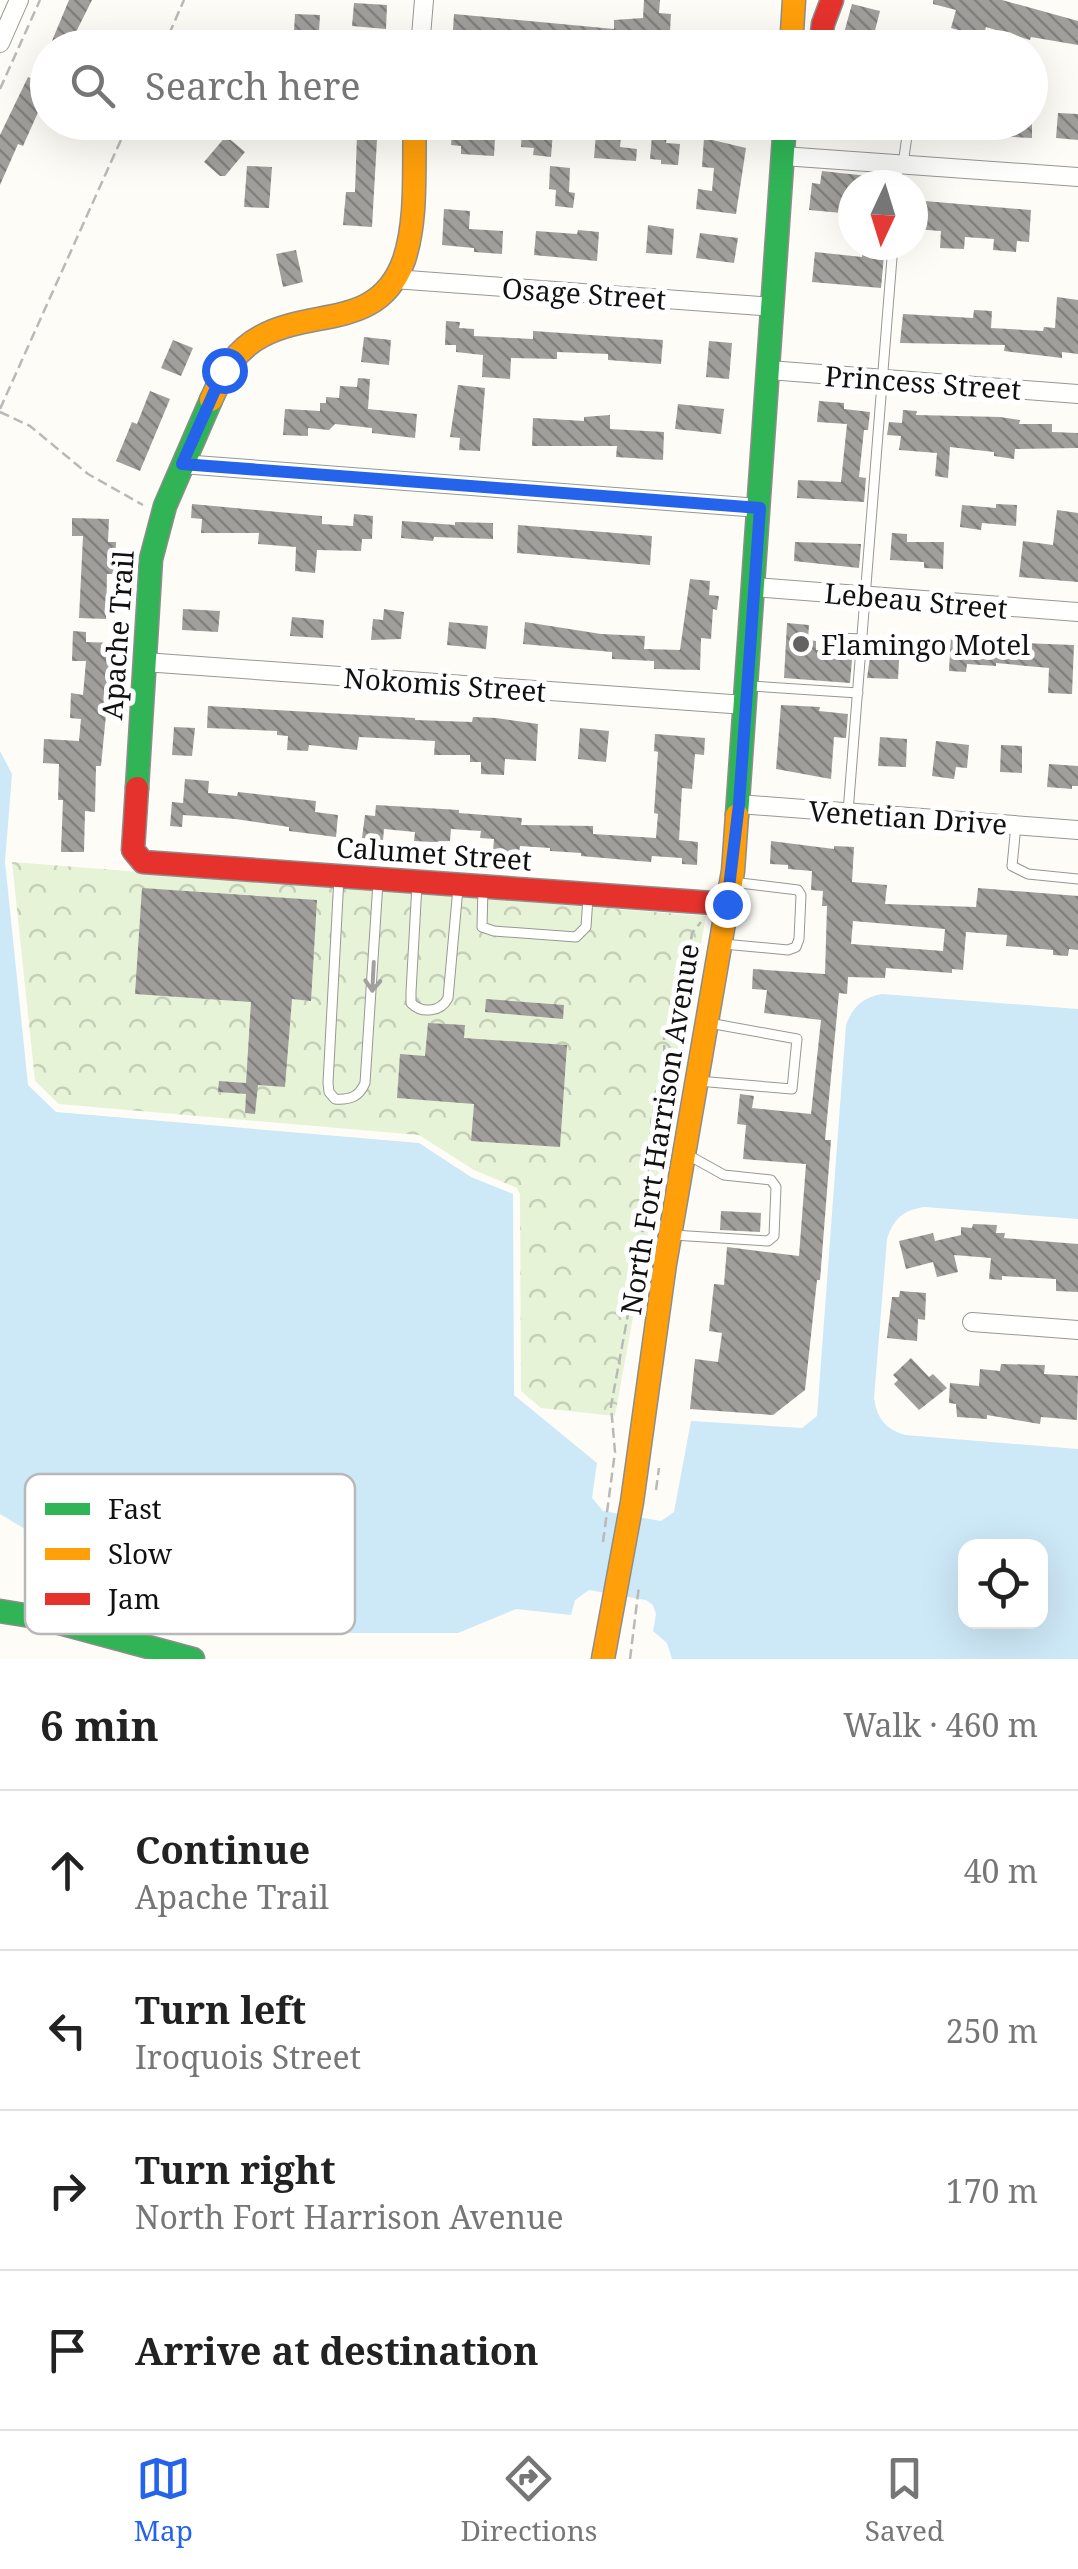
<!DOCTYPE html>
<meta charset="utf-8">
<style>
body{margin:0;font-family:"Noto Serif",serif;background:#f6f6f6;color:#222}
.controls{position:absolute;right:30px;bottom:30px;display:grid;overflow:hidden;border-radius:20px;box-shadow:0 10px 40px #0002}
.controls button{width:90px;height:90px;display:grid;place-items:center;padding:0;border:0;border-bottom:2px solid #e0e0e0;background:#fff;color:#222;font:50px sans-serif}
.compass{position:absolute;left:838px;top:170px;width:90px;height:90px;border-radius:50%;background:#fff;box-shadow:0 10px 40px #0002;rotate:184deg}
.stop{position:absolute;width:30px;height:30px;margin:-22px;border:8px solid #2563eb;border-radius:50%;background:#fff}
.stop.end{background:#2563eb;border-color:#fff;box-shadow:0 2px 10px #0008}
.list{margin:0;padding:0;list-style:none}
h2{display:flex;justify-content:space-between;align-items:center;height:130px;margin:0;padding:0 40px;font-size:42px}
h2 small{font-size:32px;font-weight:400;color:#767676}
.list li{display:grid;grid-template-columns:65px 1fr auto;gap:30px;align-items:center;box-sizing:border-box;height:160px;padding:0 40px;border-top:2px solid #e0e0e0}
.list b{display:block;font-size:38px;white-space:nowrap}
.list p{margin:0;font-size:32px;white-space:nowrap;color:#767676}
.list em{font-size:32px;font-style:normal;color:#767676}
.icon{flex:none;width:55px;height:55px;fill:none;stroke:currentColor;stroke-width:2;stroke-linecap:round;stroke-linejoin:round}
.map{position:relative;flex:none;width:1078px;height:1659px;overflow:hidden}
.search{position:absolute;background:#fff;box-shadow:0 10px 40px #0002;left:30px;right:30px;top:30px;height:110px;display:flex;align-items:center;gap:25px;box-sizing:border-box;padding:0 35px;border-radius:55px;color:#767676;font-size:38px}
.sheet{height:770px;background:#fff}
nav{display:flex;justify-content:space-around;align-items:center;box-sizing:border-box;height:140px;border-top:2px solid #e0e0e0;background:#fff;font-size:28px;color:#767676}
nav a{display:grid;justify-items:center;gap:5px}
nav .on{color:#2563eb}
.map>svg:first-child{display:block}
.park{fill:url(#park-crowns)}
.water{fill:#cde8f7;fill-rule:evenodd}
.building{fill:url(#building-back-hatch);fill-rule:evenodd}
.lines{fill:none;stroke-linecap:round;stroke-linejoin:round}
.lane-casing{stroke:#979795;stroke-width:11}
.street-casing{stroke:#979795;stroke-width:20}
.fast-casing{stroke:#8e8d8b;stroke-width:25}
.slow-casing{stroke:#8e8d8b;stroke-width:25}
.jam-casing{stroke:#8e8d8b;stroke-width:25}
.path{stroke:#b9b9b8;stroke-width:2.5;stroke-dasharray:10 5;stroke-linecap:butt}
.lane{stroke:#fffffe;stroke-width:9}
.street{stroke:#fffffe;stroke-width:18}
.fast{stroke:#30b455;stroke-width:22}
.slow{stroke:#ff9f0a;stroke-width:22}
.jam{stroke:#e5322d;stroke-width:22}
.oneway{stroke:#a0a09f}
.route{stroke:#2563eb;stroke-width:12}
.poi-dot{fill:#646362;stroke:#fff;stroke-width:4}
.labels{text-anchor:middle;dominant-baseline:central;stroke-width:10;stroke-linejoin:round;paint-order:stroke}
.street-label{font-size:28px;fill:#111;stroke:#fff}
.poi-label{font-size:28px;fill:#111;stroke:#fff;text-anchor:start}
.key{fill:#fff;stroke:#b8b8b8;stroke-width:2.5}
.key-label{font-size:28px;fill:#111}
</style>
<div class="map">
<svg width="1078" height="1659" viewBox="0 0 1078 1659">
<defs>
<pattern id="park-crowns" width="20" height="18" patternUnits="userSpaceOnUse" patternTransform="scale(2.5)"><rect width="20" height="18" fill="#e7f3d7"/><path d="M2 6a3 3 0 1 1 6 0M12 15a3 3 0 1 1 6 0" fill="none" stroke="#c5cfb8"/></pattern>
<pattern id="building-back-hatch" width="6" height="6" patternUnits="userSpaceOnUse" patternTransform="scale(2.5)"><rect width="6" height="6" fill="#a19f9c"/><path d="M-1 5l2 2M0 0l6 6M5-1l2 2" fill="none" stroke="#82807e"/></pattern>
</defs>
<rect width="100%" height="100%" fill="#fdfcf7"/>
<!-- park -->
<path class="park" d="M 12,862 L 706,916 L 615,1416 L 541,1408 L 521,1391 L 520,1195 L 517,1188 L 474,1170 L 419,1135 L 59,1104 L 35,1081 Z"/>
<!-- water -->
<path class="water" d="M 0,751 L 12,774 L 5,862 L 28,1085 L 56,1112 L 419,1143 L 471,1177 L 513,1194 L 514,1395 L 597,1463 L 592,1498 L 603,1511 L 661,1521 L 674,1512 L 691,1421 L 802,1428 L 817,1416 L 846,1025 C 852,1008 863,997 882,994 L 1078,1009 L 1078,1219 L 925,1207 C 903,1210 894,1218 887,1239 L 874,1398 C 877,1418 885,1429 905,1435 L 1078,1449 L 1078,1659 L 672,1659 L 667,1643 L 653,1631 L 656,1614 L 653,1605 L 646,1600 L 589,1590 L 575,1600 L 571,1615 L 516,1609 L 458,1633 L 330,1633 L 172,1620 L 123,1594 L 70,1556 L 0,1514 ZM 966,1546 L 1040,1546 L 1040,1621 L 966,1621 Z"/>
<!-- building -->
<path class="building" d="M 69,0 L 92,0 L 68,48 L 49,48 Z
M 644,0 L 660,0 L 659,13 L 671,14 L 669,48 L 538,48 L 510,44 L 496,45 L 496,48 L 452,46 L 454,14 L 614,29 L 614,20 L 643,18 Z
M 933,0 L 1002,0 L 1078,21 L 1078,45 L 1031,37 L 1030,40 L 986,27 L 983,37 L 951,28 L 956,10 L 933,4 Z
M 354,3 L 387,5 L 386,29 L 352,26 Z
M 852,4 L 880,11 L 872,42 L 844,33 Z
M 295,14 L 320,15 L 318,47 L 293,48 Z
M 48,45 L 48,90 L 23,146 L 18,144 L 0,185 L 0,135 L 28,77 L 33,79 Z
M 1058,113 L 1078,114 L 1078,140 L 1056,138 Z
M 334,122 L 378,122 L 372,227 L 343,225 L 346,192 L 355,192 L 357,135 L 334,134 Z
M 453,122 L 480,124 L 481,137 L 495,138 L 494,156 L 461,154 L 461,146 L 451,145 Z
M 801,122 L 847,122 L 847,135 L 801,132 Z
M 952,122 L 1032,122 L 1032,138 L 951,134 Z
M 522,128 L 553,131 L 551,157 L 533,155 L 534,148 L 521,147 Z
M 596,134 L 621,136 L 620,147 L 637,149 L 636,161 L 594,158 Z
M 226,136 L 245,152 L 225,176 L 220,176 L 204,162 Z
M 652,136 L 667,137 L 666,143 L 680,144 L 678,165 L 661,164 L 661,160 L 650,159 Z
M 704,138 L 746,148 L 736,214 L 696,209 L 698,189 L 712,191 L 714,168 L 702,167 Z
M 247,166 L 272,167 L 269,208 L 244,207 Z
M 550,166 L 570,168 L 569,192 L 575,193 L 573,208 L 555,206 L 556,190 L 549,189 Z
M 822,171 L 877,177 L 876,185 L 853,185 L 853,214 L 809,210 L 812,183 L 820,184 Z
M 913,200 L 1031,210 L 1029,242 L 1017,241 L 1016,252 L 993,250 L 994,239 L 965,237 L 964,249 L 940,248 L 941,231 L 913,229 Z
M 444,209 L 470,211 L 469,229 L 503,231 L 502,254 L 474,252 L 474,248 L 442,245 Z
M 648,225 L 674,229 L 672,255 L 646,253 Z
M 578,230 L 599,232 L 597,261 L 534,255 L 536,231 L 577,234 Z
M 700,233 L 738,238 L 734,263 L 696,258 Z
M 863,245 L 885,245 L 881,288 L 812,282 L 815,252 L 862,257 Z
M 296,250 L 303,282 L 283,287 L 276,254 Z
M 1057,297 L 1078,300 L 1078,354 L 1062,352 L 1062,358 L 1004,351 L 1005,345 L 900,343 L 903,314 L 973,318 L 974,310 L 992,311 L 991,328 L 1043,331 L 1044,327 L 1055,328 Z
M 446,321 L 460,322 L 459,328 L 474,329 L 474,336 L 533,339 L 533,331 L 663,340 L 661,364 L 608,360 L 608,354 L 557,352 L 557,359 L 511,358 L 510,379 L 482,377 L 483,355 L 456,352 L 456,345 L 445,345 Z
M 364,337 L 391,340 L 389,365 L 361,362 Z
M 173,340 L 193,348 L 181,376 L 161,368 Z
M 709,341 L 732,343 L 729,379 L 706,377 Z
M 358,378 L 370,379 L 368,409 L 417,414 L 415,438 L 372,433 L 372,428 L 335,424 L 329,430 L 308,428 L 308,436 L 283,435 L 285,409 L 320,411 L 320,403 L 326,403 L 326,397 L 339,398 L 340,386 L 357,387 Z
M 458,385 L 485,388 L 480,451 L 459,450 L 460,438 L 450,437 Z
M 150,391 L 170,399 L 140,471 L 116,461 L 132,422 L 137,424 Z
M 819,401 L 844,403 L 844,409 L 870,412 L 868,430 L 864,430 L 859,477 L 866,478 L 864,502 L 797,498 L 798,480 L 841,482 L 847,424 L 817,422 Z
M 678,404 L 724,409 L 721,434 L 675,429 Z
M 903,410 L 917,411 L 916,415 L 1000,417 L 1020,420 L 1019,424 L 1052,424 L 1052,432 L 1078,433 L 1078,448 L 1015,449 L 1014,459 L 994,456 L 994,452 L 950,447 L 948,478 L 935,476 L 937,453 L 899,450 L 901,436 L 887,435 L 889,422 L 902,423 Z
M 610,415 L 610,429 L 664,432 L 663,460 L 616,457 L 617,446 L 532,446 L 533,418 L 584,421 L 584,417 Z
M 192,504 L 322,516 L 322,524 L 353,526 L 354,514 L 373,516 L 372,539 L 362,539 L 361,551 L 317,550 L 315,573 L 295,571 L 296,547 L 258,544 L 259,533 L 201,533 L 202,519 L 191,518 Z
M 996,504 L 1017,505 L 1016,526 L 982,523 L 981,530 L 960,527 L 962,505 L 996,508 Z
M 1057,510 L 1078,513 L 1078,582 L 1019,577 L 1023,541 L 1053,545 Z
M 72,518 L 109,519 L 108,542 L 116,542 L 115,574 L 107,574 L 106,619 L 79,618 L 83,536 L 72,536 Z
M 402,521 L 455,525 L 455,522 L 493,523 L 493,539 L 434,537 L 433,541 L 401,538 Z
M 518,525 L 652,536 L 650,565 L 517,553 Z
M 892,533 L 907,534 L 907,542 L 944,542 L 943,569 L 924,568 L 924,562 L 890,560 Z
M 795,542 L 861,544 L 859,568 L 794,561 Z
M 690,579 L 710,581 L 709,595 L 719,596 L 717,610 L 713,609 L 711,639 L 701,638 L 700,670 L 654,669 L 654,661 L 612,659 L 612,652 L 523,644 L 525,622 L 601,634 L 645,636 L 644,649 L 680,650 Z
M 183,609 L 220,611 L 218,632 L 182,630 Z
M 384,609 L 404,612 L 401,639 L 371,640 L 373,619 L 383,620 Z
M 292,617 L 324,620 L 323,638 L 290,636 Z
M 449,622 L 488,626 L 486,649 L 447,645 Z
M 787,623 L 809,625 L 808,640 L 816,641 L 816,650 L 846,651 L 846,648 L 853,648 L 850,683 L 784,678 Z
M 73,631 L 86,632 L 86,642 L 113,643 L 101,766 L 96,766 L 95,812 L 85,811 L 84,852 L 61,852 L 63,800 L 58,800 L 59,764 L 43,763 L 44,739 L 79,741 L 81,719 L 70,718 L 71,693 L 83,695 L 86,661 L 72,661 Z
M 951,636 L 969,638 L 969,641 L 1074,645 L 1072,694 L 1048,693 L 1049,668 L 996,663 L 996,666 L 967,664 L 966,672 L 949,671 Z
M 872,643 L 900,644 L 898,679 L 867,678 Z
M 781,705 L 820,707 L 819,711 L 848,714 L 846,738 L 834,737 L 831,779 L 776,769 Z
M 208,706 L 415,718 L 415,720 L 472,722 L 473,717 L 496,718 L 538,724 L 536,761 L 505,759 L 504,775 L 481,774 L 481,762 L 470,762 L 470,755 L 434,755 L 435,741 L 359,737 L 357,750 L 309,745 L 308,751 L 287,750 L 288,736 L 277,735 L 277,731 L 207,728 Z
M 174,727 L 195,728 L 192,756 L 172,755 Z
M 580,728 L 609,731 L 606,762 L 578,759 Z
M 655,734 L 705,738 L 704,755 L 695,754 L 692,789 L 682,788 L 679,840 L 698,842 L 697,865 L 682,864 L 682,858 L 652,856 L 651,862 L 638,861 L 581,856 L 581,853 L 550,851 L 550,848 L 520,846 L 519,853 L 493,851 L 494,839 L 480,838 L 481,831 L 451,829 L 450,841 L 432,842 L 414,841 L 415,832 L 384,829 L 383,840 L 362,838 L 365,815 L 375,816 L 376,805 L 459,810 L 459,813 L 522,818 L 521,825 L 593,826 L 593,834 L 656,838 L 658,814 L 654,813 L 658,752 L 654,751 Z
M 880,737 L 907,739 L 906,767 L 878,766 Z
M 936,741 L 969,745 L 967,768 L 956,767 L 954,779 L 932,776 Z
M 1001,745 L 1022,746 L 1022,773 L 1000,772 Z
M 1049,764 L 1078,766 L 1078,786 L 1072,786 L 1072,789 L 1047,787 Z
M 185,779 L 209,781 L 208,793 L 237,796 L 238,792 L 316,801 L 315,812 L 338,815 L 336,837 L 289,831 L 289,827 L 235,819 L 183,815 L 182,827 L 170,826 L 172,802 L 183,803 Z
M 771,841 L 834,849 L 834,846 L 854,847 L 852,882 L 887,885 L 885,904 L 976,907 L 978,888 L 1078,896 L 1078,950 L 1069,949 L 1068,956 L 1053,955 L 1053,950 L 1006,946 L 1007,935 L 966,932 L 963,970 L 952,969 L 952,973 L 886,968 L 885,978 L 848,977 L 847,994 L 839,993 L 825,1140 L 831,1140 L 820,1280 L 817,1280 L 805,1390 L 773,1415 L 690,1409 L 695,1359 L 718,1362 L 722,1333 L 709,1331 L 714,1284 L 724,1285 L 727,1247 L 799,1256 L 806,1164 L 743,1159 L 746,1125 L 737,1124 L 740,1094 L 754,1096 L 752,1108 L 811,1114 L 821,1020 L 764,1013 L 767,990 L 752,989 L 753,969 L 825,974 L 827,906 L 822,906 L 823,891 L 811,890 L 812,871 L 788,869 L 788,865 L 770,864 ZM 853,921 L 945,929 L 943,951 L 851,944 Z
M 142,888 L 317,900 L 311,1001 L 292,999 L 285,1087 L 258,1085 L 255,1114 L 245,1113 L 246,1094 L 218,1092 L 219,1081 L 246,1083 L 251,1002 L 135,994 Z
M 486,999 L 564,1005 L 563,1019 L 485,1012 Z
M 428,1023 L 465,1025 L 464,1038 L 567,1045 L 560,1147 L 471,1141 L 474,1104 L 397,1098 L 400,1054 L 425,1056 Z
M 721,1211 L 761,1213 L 760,1232 L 720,1230 Z
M 973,1224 L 997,1225 L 996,1233 L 1005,1233 L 1004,1238 L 1078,1244 L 1078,1292 L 1056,1291 L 1056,1279 L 1002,1276 L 1002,1280 L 989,1279 L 991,1258 L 954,1255 L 958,1272 L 937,1277 L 933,1262 L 906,1269 L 899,1241 L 933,1233 L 935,1241 L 961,1235 L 961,1227 L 972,1228 Z
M 900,1291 L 926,1293 L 925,1320 L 918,1319 L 917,1341 L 887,1338 L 892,1297 L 899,1297 Z
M 911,1358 L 929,1377 L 933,1374 L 947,1388 L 919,1410 L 894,1384 L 898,1380 L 893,1375 Z
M 1001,1364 L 1045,1365 L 1044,1374 L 1078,1376 L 1077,1420 L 1041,1417 L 1040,1424 L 987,1415 L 987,1419 L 957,1417 L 956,1404 L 949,1403 L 950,1383 L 979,1386 L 980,1369 L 1000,1371 Z"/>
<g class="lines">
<defs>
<path id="lane" d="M 825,35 L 865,48
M 903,164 L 909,122
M 897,185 L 898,164
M 839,638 L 862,639
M 751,686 L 858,693
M 848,812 L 893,245
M 1016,825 L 1012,866 L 1028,874 L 1078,879
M 339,877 L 328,1083 L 329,1092 L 335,1099 C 350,1100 359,1097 365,1083 L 378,882
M 417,884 L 411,992 L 411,1003 C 422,1014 441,1012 448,998 L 458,888
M 483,888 L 482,927 L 494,931 L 576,937 L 586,927 L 588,897
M 723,944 L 788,950 L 796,947 L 799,939 L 801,895 L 798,890 L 732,882
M 698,1081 L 792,1089 L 797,1039 L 709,1023
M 673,1235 L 768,1241 L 774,1236 L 776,1187 L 771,1180 L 724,1175 L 688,1155"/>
<path id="street" d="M 0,43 L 19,0
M 420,48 L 424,0
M 783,156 L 1078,177
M 394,279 L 773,307
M 769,370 L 1078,394
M 182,464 L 759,508
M 754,587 L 1078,612
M 144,662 L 745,705
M 739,804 L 1078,830
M 972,1322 L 1078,1330"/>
<path id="fast" d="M 137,788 L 151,559 L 165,506 L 211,400
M 737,815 L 785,122
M 0,1611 L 37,1617 L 193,1659"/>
<path id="slow" d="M 791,48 L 794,0
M 211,400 C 223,373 235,350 262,336 C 314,308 379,330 404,260 C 418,218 413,166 415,122
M 603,1659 L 632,1502 L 665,1264 L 733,871 L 737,815"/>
<path id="jam" d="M 820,48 L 823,24 L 832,0
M 137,788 L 133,850 L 143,862 L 727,904"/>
</defs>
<!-- lane casing -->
<use href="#lane" class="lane-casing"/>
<!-- street casing -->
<use href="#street" class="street-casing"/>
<!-- fast casing -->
<use href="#fast" class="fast-casing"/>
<!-- slow casing -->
<use href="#slow" class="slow-casing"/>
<!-- jam casing -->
<use href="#jam" class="jam-casing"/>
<!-- path -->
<path class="path" d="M 163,48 L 184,0
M 0,89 L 40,0
M 0,409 L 129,122
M 0,412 L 30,426 L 88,474 L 143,505
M 656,1490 L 659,1468
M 603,1542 L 615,1452 L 611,1406 L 631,1298 L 632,1252 L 643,1230 L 652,1116 L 665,1079 L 664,1036 L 686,976 L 692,933 L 701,922
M 630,1659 L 639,1586"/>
<!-- lane -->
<use href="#lane" class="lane"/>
<!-- street -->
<use href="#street" class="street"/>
<!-- fast -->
<use href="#fast" class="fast"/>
<!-- slow -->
<use href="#slow" class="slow"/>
<!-- jam -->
<use href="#jam" class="jam"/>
</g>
<!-- one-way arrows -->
<defs><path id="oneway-shaft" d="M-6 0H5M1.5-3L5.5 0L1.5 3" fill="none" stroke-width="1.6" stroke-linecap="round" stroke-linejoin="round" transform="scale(2.5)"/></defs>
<use class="oneway" href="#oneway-shaft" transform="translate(373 977) rotate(93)"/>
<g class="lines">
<!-- route -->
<path class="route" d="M 224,370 L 182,464 L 760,508 L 739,804 L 727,904"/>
</g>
<!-- markers -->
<circle class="poi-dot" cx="801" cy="644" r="10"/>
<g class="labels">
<!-- street labels -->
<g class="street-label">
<text transform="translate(584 293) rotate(4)">Osage Street</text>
<text transform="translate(923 382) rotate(4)">Princess Street</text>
<text transform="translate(916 600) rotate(5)">Lebeau Street</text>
<text transform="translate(117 635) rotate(-86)">Apache Trail</text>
<text transform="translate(445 684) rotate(4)">Nokomis Street</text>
<text transform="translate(908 817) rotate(4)">Venetian Drive</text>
<text transform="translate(434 853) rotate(4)">Calumet Street</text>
<text transform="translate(659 1129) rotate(-81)">North Fort Harrison Avenue</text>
</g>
<!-- poi labels -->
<g class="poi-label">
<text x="821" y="644">Flamingo Motel</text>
</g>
</g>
<!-- legend -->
<rect x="25" y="1474" width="330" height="160" rx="15" class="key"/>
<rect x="45" y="1503" width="45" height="12" fill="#30b455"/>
<rect x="45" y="1548" width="45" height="12" fill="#ff9f0a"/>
<rect x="45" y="1593" width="45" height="12" fill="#e5322d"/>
<g class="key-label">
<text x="108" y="1519">Fast</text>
<text x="108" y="1564">Slow</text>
<text x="108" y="1609">Jam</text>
</g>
</svg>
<div class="controls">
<button><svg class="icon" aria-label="locate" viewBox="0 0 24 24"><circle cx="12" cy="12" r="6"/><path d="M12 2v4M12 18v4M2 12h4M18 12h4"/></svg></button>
</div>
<svg class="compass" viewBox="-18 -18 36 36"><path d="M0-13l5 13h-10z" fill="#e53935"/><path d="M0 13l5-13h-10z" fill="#767676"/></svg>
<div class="stop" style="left:224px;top:370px"></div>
<div class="stop end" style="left:727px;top:904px"></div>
<div class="search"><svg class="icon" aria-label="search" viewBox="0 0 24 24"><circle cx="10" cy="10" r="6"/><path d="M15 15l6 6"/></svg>Search here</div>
</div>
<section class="sheet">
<h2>6 min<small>Walk · 460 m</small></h2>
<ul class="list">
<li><svg class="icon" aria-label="ahead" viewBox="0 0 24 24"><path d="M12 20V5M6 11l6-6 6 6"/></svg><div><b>Continue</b><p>Apache Trail</p></div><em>40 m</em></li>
<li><svg class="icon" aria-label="left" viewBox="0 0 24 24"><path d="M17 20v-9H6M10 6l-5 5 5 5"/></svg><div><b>Turn left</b><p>Iroquois Street</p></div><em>250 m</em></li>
<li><svg class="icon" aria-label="right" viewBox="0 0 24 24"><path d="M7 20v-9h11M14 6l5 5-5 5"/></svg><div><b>Turn right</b><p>North Fort Harrison Avenue</p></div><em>170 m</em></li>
<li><svg class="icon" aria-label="arrive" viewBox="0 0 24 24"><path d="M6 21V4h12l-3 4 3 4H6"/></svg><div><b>Arrive at destination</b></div></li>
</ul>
</section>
<nav>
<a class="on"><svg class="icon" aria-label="map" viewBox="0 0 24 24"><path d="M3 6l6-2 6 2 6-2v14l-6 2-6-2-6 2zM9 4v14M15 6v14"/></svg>Map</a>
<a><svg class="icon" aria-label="directions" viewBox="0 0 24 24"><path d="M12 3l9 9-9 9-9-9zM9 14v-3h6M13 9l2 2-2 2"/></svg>Directions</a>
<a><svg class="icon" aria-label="saved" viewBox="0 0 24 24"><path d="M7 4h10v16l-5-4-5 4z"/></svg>Saved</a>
</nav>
